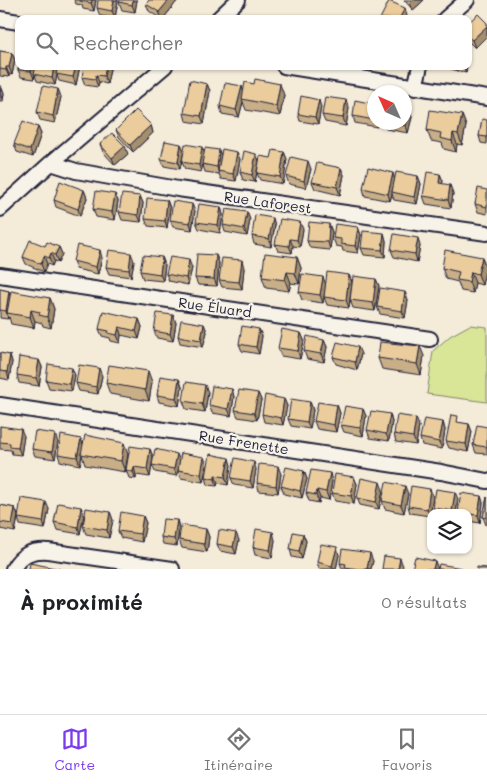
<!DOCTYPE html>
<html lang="fr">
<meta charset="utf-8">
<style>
body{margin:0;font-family:Mali,sans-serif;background:#f6f6f6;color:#202124}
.controls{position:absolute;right:15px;bottom:15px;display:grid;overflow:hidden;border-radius:10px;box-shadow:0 1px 4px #0004}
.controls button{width:45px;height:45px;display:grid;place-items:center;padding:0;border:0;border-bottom:1px solid #e0e0e0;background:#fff;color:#202124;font:25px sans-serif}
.compass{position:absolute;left:367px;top:85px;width:45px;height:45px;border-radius:50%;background:#fff;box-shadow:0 1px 4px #0004;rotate:315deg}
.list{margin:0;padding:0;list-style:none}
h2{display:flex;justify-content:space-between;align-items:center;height:65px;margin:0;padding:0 20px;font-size:21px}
h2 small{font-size:16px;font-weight:400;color:#757577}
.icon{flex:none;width:28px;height:28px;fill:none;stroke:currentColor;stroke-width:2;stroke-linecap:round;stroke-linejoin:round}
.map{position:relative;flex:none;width:487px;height:569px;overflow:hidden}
.search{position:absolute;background:#fff;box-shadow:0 1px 4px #0004;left:15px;right:15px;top:15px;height:55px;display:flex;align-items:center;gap:12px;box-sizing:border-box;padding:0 18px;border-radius:10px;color:#757577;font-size:19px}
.sheet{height:145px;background:#fff}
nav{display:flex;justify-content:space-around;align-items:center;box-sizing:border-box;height:70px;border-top:1px solid #e0e0e0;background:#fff;font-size:14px;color:#757577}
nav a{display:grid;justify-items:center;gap:2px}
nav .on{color:#7c3aed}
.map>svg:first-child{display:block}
.green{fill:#d9e698;stroke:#7e846a}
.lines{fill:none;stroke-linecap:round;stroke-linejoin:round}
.minor-casing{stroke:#22223b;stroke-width:18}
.minor{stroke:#f7f3e8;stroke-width:14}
.wall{fill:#c9af87;stroke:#22223b}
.shaded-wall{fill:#a48f6e;stroke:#22223b}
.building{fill:#eacc9d;stroke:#22223b}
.labels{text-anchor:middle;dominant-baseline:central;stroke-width:4.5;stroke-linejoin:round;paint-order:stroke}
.street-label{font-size:14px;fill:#22223b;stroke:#f7f3e8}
</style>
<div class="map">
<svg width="487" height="569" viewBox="0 0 487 569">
<rect width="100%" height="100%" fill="#f4ebd9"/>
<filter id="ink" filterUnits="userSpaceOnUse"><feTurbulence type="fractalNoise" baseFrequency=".02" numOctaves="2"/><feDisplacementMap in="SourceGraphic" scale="10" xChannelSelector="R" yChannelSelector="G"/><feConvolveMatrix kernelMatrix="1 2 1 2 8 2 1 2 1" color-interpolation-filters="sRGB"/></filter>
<g filter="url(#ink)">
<!-- green -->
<path class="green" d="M 470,325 L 487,327 L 487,402 L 427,394 L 433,351 L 450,336 Z"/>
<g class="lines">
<defs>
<path id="minor" d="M 0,19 L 19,22
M 218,19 L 238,0
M 445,19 L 467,0
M 284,66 L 487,98
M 415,88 L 420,66
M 51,163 L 76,171 L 178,189 L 487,233
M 0,209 L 51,163 L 165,66
M 0,275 L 430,339
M 0,405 L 441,472 L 487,481
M 13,569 C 21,554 32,550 48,551 L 172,569"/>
</defs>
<!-- minor casing -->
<use href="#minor" class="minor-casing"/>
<!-- minor -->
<use href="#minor" class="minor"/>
</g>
<!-- wall -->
<path class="wall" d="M 74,0 L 96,0 L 94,11 L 83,9 L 82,5 L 76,4 Z
M 118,0 L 115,18 L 100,16 L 97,8 Z
M 137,0 L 135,12 L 122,10 L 119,2 Z
M 178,0 L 163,19 L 161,19 L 149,11 L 146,4 Z
M 404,0 L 424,0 L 413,10 Z
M 468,23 L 487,23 L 487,36 L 475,48 L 468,41 Z
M 0,51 L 12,53 L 15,60 L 12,75 L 9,74 L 9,77 L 0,76 Z
M 19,66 L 80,66 L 76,85 L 59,81 L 57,75 L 55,85 L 37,81 L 35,75 L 34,79 L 21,77 L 18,70 Z
M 440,66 L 467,66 L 466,73 Z
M 110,69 L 107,84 L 99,82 L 98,87 L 85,85 L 82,77 Z
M 207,84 L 210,91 L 204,124 L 186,121 L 184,113 Z
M 0,86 L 1,86 L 4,94 L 3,101 L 0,101 Z
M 58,89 L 61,97 L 55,123 L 40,120 L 37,112 Z
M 243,90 L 284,95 L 280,116 L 246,110 L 243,102 L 239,117 L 222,114 L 220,106 Z
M 374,104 L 374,122 L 378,122 L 377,127 L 355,123 L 353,116 Z
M 321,107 L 318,124 L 300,121 L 298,114 Z
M 349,108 L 346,126 L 325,122 L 322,115 Z
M 462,115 L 466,126 L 462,145 L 457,144 L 456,152 L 444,149 L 442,143 L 431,141 L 427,130 Z
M 412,117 L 408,133 L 386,129 L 384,122 L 404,122 Z
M 487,120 L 487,144 L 481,143 L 479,136 Z
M 151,125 L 153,133 L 133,152 L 119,137 L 116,130 Z
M 38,127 L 41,134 L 33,157 L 17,152 L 14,144 Z
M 100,144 L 128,154 L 115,165 L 103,152 Z
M 181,144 L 184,151 L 180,169 L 164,166 L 161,159 Z
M 284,152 L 287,159 L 283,184 L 260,180 L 257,173 Z
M 204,153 L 221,155 L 240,159 L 236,181 L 221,179 L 219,174 L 205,172 L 203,165 L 201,172 L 185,169 L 182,162 Z
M 256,154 L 259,161 L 255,182 L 243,180 L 240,172 Z
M 341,168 L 344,175 L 340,195 L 315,189 L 312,182 Z
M 311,169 L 306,188 L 289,184 L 286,176 Z
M 440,174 L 443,181 L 442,184 L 453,193 L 451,208 L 426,204 L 423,196 Z
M 418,176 L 421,184 L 417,204 L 394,200 L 392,194 L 390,201 L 365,196 L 363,188 L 394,178 Z
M 84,190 L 87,198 L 80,216 L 56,207 L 54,200 Z
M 487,190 L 487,214 L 478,212 L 475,204 Z
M 115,194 L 118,201 L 115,220 L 96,217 L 93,209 Z
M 140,196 L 143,203 L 141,222 L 122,220 L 119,212 Z
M 167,200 L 170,208 L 167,228 L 148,226 L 145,219 Z
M 221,207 L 223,215 L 220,233 L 199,229 L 196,222 Z
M 195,211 L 192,230 L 173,227 L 170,220 Z
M 247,212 L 250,220 L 247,236 L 225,232 L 223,225 Z
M 329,224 L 332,232 L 330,250 L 310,248 L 307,241 Z
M 275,225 L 271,247 L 254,244 L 252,236 Z
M 358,227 L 361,235 L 358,253 L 343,251 L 342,247 L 336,246 L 333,238 Z
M 303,229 L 300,247 L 293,246 L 292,253 L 278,251 L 275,244 Z
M 384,233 L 386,241 L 385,257 L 364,255 L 361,248 Z
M 45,246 L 59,247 L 62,254 L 58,263 L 54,261 L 52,266 L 47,264 L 44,272 L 26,264 L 23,257 Z
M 420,246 L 417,262 L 394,257 L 391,250 Z
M 216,255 L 219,263 L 217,286 L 198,285 L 195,278 Z
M 162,257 L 165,265 L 163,281 L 143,279 L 140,271 Z
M 297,257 L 301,268 L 299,284 L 291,283 L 289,291 L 266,288 L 262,277 Z
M 482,257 L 486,268 L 482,285 L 475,283 L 473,293 L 461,291 L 458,282 L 446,279 L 442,268 Z
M 102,258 L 98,274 L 76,269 L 73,261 Z
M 134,261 L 131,277 L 109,274 L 106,267 Z
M 192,268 L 188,285 L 169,281 L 166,274 Z
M 244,268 L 242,289 L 222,287 L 219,280 Z
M 349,275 L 352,282 L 349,308 L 327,305 L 324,297 L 324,294 L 323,303 L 302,300 L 299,292 L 326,285 Z
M 376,279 L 379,286 L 375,311 L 353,308 L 350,300 Z
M 0,289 L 9,291 L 10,295 L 50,298 L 54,309 L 51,328 L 43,326 L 42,323 L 35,321 L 34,328 L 11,324 L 9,317 L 8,319 L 0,318 Z
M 405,292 L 408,300 L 405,318 L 380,314 L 377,307 Z
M 173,315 L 176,323 L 173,341 L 157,338 L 154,331 Z
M 139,319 L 142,327 L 139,339 L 121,335 L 120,343 L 111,341 L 110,338 L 102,336 L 99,329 Z
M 204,324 L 207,332 L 203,347 L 180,343 L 178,336 Z
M 259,329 L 262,336 L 259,354 L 242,351 L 239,344 Z
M 301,333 L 304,340 L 300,359 L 281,356 L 278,348 Z
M 324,340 L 327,347 L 324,362 L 307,359 L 304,351 Z
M 0,353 L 10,355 L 12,362 L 9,380 L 0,378 Z
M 361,354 L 357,370 L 336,364 L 333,357 Z
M 424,356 L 421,375 L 382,369 L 378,358 Z
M 39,360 L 42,367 L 39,386 L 19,383 L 17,375 Z
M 75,375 L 72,391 L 49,388 L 46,380 Z
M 102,376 L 98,394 L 79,391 L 76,383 Z
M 179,379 L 182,387 L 179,406 L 159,402 L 157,395 Z
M 152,382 L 149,401 L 110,394 L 106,383 Z
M 232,389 L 234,397 L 231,416 L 212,413 L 209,405 Z
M 208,392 L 205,412 L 186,409 L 183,401 Z
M 258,393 L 261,400 L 257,420 L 238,417 L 235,410 Z
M 284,399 L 287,406 L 283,425 L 264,422 L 262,414 Z
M 310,402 L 313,410 L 310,429 L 291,426 L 288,419 Z
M 337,405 L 340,413 L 336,432 L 317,429 L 314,421 Z
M 363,409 L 366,416 L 363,436 L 344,432 L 341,425 Z
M 390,414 L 392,422 L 389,441 L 370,438 L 367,430 Z
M 443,422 L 445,430 L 442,449 L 422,445 L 420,438 Z
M 460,423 L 469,424 L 472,432 L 468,452 L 449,448 L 446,441 Z
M 0,426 L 24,436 L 21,455 L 12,454 L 11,450 L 0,449 Z
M 419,426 L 416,445 L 396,442 L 394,434 Z
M 487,427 L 487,454 L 476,453 L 473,445 Z
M 81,439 L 83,445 L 128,454 L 125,472 L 85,465 L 82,455 L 80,465 L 60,461 L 58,454 Z
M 58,442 L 55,459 L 35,456 L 32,449 Z
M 150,449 L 153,457 L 207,465 L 203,482 L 181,478 L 178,470 L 177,476 L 155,472 L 152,465 L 150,477 L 136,475 L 136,479 L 129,478 L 126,470 Z
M 231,465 L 228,485 L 218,483 L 217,486 L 208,485 L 206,477 Z
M 256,469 L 253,488 L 234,485 L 231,478 Z
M 304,471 L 307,479 L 302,498 L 284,494 L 281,486 Z
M 281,474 L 278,493 L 259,491 L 257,483 Z
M 354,477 L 357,484 L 354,504 L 335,501 L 332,493 Z
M 332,481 L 329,500 L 320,498 L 319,503 L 309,501 L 306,493 Z
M 430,489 L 433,497 L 430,516 L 410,513 L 408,506 Z
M 383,490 L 379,509 L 360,505 L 357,498 Z
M 408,494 L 404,513 L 385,509 L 382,501 Z
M 481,496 L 483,503 L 480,523 L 468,521 L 468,513 L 458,512 Z
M 487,497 L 487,525 L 486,525 L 483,517 Z
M 458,499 L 456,513 L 435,513 L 433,508 Z
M 0,505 L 15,508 L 18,516 L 49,509 L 45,529 L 20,525 L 18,518 L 15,532 L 0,529 Z
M 81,507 L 84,515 L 80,534 L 57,530 L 54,522 Z
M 110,512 L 113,520 L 109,538 L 86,534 L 83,526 Z
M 143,516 L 146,523 L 142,542 L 121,538 L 118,531 Z
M 177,520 L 179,528 L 177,546 L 163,544 L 161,537 Z
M 206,529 L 209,537 L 207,552 L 182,548 L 179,540 Z
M 303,534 L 306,541 L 302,559 L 292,557 L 290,549 Z
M 239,540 L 236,554 L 220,551 L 217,544 Z
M 275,540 L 272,558 L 255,555 L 253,547 Z
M 339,555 L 336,569 L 319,569 L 317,562 Z
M 373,561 L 371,569 L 342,569 L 340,563 Z"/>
<!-- shaded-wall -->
<path class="shaded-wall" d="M 92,0 L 96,0 L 94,11 L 91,3 Z
M 114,0 L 118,0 L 115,18 L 112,11 Z
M 133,0 L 137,0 L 135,12 L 132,5 Z
M 169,0 L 178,0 L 163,19 L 162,19 L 159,12 Z
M 413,0 L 424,0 L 413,10 L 410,3 Z
M 405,8 L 407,16 L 406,19 L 399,19 Z
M 487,26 L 487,36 L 475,48 L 472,40 Z
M 12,53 L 15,60 L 12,75 L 9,67 Z
M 32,66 L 36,66 L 34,79 L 31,71 Z
M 54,66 L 59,66 L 55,85 L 52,78 Z
M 76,66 L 80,66 L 76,85 L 73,77 Z
M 106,66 L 109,66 L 110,69 L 107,84 L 104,76 Z
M 463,66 L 467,66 L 466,73 Z
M 6,67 L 9,74 L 9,77 L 6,70 Z
M 96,75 L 99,82 L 98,87 L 95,79 Z
M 207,84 L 210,91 L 204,124 L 201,116 Z
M 280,84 L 284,95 L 280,116 L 276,106 Z
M 1,86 L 4,94 L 3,101 L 0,94 Z
M 242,86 L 244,94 L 242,99 L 243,102 L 239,117 L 236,110 Z
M 58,89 L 61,97 L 55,123 L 53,116 Z
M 319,100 L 321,107 L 318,124 L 315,117 Z
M 346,100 L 349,108 L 346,126 L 343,118 Z
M 409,109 L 412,117 L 408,133 L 406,126 Z
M 462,115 L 466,126 L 462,145 L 458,134 Z
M 151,125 L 153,133 L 133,152 L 130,145 Z
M 38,127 L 41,134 L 33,157 L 30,150 Z
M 453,133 L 457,144 L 456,152 L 452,141 Z
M 181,144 L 184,151 L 180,169 L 178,162 Z
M 125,146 L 128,154 L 115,165 L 112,158 Z
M 202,147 L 205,154 L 201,172 L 199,165 Z
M 219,150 L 222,158 L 218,171 L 219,174 L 217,167 Z
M 237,152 L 240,159 L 236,181 L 233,174 Z
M 284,152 L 287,159 L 283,184 L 280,177 Z
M 256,154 L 259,161 L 255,182 L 252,175 Z
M 308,161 L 311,169 L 306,188 L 304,181 Z
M 341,168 L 344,175 L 340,195 L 337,187 Z
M 393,173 L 395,181 L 392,192 L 392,194 L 390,201 L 388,194 Z
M 440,174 L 443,181 L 441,191 L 439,183 Z
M 418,176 L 421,184 L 417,204 L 414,197 Z
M 450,185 L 453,193 L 451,208 L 448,200 Z
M 84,190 L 87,198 L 80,216 L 78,209 Z
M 115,194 L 118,201 L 115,220 L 112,212 Z
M 140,196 L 143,203 L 141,222 L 138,215 Z
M 167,200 L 170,208 L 167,228 L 165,221 Z
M 192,204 L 195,211 L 192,230 L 190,223 Z
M 221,207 L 223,215 L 220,233 L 218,225 Z
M 247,212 L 250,220 L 247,236 L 244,229 Z
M 273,218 L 275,225 L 271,247 L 269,239 Z
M 300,222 L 303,229 L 300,247 L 297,240 Z
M 329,224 L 332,232 L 330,250 L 328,242 Z
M 358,227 L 361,235 L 358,253 L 355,246 Z
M 384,233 L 386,241 L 385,257 L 382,250 Z
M 418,238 L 420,246 L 417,262 L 415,254 Z
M 290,239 L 293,246 L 292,253 L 289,246 Z
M 59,247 L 62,254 L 58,263 L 55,255 Z
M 100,250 L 102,258 L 98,274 L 96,267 Z
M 51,253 L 54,261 L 52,266 L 49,258 Z
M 131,253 L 134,261 L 131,277 L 129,270 Z
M 216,255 L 219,263 L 217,286 L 214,279 Z
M 44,256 L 47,264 L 44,272 L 41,264 Z
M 162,257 L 165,265 L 163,281 L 160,274 Z
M 297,257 L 301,268 L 299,284 L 295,273 Z
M 482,257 L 486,268 L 482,285 L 478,274 Z
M 189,260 L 192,268 L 188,285 L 186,278 Z
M 242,260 L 244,268 L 242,289 L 239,282 Z
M 287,272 L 291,283 L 289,291 L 285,280 Z
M 471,272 L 475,283 L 473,293 L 469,282 Z
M 349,275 L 352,282 L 349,308 L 346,300 Z
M 323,277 L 326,285 L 323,303 L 320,295 Z
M 376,279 L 379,286 L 375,311 L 373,303 Z
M 9,291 L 11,298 L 7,313 L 8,319 L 6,311 Z
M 405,292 L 408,300 L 405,318 L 402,311 Z
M 50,298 L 54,309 L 51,328 L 47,317 Z
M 31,310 L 35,321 L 34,328 L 30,317 Z
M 173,315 L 176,323 L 173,341 L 170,334 Z
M 139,319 L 142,327 L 139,339 L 136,331 Z
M 204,324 L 207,332 L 203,347 L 201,340 Z
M 119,327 L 121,335 L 120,343 L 117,335 Z
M 259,329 L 262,336 L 259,354 L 256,347 Z
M 301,333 L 304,340 L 300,359 L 298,351 Z
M 324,340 L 327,347 L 324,362 L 321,354 Z
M 420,346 L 424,356 L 421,375 L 417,364 Z
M 358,347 L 361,354 L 357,370 L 355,362 Z
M 10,355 L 12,362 L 9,380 L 7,372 Z
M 39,360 L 42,367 L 39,386 L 36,378 Z
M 72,368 L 75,375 L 72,391 L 69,384 Z
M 99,368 L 102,376 L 98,394 L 96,387 Z
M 148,371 L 152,382 L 149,401 L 145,390 Z
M 179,379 L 182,387 L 179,406 L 176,398 Z
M 205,385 L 208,392 L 205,412 L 202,404 Z
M 232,389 L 234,397 L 231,416 L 228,409 Z
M 258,393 L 261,400 L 257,420 L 254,413 Z
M 284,399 L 287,406 L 283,425 L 281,418 Z
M 310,402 L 313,410 L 310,429 L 307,422 Z
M 337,405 L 340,413 L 336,432 L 334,425 Z
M 363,409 L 366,416 L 363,436 L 360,428 Z
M 390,414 L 392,422 L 389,441 L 386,434 Z
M 416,418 L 419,426 L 416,445 L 413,437 Z
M 443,422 L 445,430 L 442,449 L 439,442 Z
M 469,424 L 472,432 L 468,452 L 466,444 Z
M 21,429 L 24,436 L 21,455 L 18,448 Z
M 55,434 L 58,442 L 55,459 L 52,452 Z
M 81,439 L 84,447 L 81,454 L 82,455 L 80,465 L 77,457 Z
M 124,443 L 128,454 L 125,472 L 121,461 Z
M 150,449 L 153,457 L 150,477 L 147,469 Z
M 177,454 L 180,461 L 177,476 L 174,469 Z
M 204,457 L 207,465 L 203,482 L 201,474 Z
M 229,458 L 231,465 L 228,485 L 225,477 Z
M 254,462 L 256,469 L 253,488 L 250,481 Z
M 278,466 L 281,474 L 278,493 L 276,486 Z
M 134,467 L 136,475 L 136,479 L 133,472 Z
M 304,471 L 307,479 L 302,498 L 300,491 Z
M 330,473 L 332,481 L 329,500 L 326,492 Z
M 215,475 L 218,483 L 217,486 L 215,479 Z
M 354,477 L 357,484 L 354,504 L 351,496 Z
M 380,482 L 383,490 L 379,509 L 376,502 Z
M 405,486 L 408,494 L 404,513 L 401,505 Z
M 430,489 L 433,497 L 430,516 L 427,509 Z
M 317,490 L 320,498 L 319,503 L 316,495 Z
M 455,492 L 458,499 L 456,513 L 453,513 L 452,511 Z
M 481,496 L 483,503 L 480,523 L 478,515 Z
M 46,502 L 49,509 L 45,529 L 43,522 Z
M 81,507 L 84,515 L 80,534 L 78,527 Z
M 15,508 L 18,516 L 15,532 L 12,524 Z
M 110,512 L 113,520 L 109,538 L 107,530 Z
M 143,516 L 146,523 L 142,542 L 140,534 Z
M 177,520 L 179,528 L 177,546 L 174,539 Z
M 206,529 L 209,537 L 207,552 L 204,544 Z
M 273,532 L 275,540 L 272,558 L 270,550 Z
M 236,533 L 239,540 L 236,554 L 233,547 Z
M 303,534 L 306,541 L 302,559 L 299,551 Z
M 337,547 L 339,555 L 336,569 L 333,569 L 332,566 Z
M 370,553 L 373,561 L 371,569 L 367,569 Z
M 400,558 L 403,566 L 402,569 L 398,569 Z
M 435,561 L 438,569 L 433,569 Z"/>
<!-- building -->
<path class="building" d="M 80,0 L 92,0 L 91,3 L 80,1 Z
M 98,0 L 114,0 L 112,11 L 97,8 Z
M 120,0 L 133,0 L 132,5 L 119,2 Z
M 149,0 L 169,0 L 159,12 L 146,4 Z
M 389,1 L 405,8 L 399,19 L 380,19 Z
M 247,14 L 267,17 L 267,19 L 246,19 Z
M 478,14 L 487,23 L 487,26 L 472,40 L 468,37 L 468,23 Z
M 0,51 L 12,53 L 9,67 L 6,67 L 6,70 L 0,69 Z
M 19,66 L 32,66 L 31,71 L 18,70 Z
M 36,66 L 54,66 L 52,78 L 34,74 Z
M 58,66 L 76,66 L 73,77 L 56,74 Z
M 84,66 L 106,66 L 104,76 L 96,75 L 95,79 L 82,77 Z
M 255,79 L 280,84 L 276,106 L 242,99 L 245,82 L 254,84 Z
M 190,80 L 207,84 L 201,116 L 184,113 Z
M 225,83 L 242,86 L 236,110 L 220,106 Z
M 43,86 L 58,89 L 53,116 L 37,112 Z
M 301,96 L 319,100 L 315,117 L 298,114 Z
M 325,97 L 346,100 L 343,118 L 322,115 Z
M 355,100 L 374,104 L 374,120 L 353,116 Z
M 404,109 L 409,109 L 406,126 L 389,122 L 404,122 Z
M 136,110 L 151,125 L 130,145 L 116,130 Z
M 430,110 L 462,115 L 458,134 L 453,133 L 452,141 L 440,138 L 441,133 L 427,130 Z
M 482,119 L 487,120 L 487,137 L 479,136 Z
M 23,121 L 38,127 L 30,150 L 14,144 Z
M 112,133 L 125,146 L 112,158 L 100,144 Z
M 165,141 L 181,144 L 178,162 L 161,159 Z
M 185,144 L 202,147 L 199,165 L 182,162 Z
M 205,148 L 219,150 L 217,167 L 202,164 Z
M 222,149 L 237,152 L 233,174 L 218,171 Z
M 273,150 L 284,152 L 280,177 L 257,173 L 260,156 L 271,158 Z
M 244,151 L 256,154 L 252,175 L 240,172 Z
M 291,157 L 308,161 L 304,181 L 286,176 Z
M 317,163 L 341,168 L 337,187 L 312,182 Z
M 368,167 L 393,173 L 388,194 L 363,188 Z
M 396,172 L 418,176 L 414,197 L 392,192 Z
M 427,172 L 440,174 L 439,183 L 450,185 L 448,200 L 423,196 Z
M 60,181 L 84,190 L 78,209 L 54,200 Z
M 478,188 L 487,190 L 487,207 L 475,204 Z
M 96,191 L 115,194 L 112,212 L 93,209 Z
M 122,194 L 140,196 L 138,215 L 119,212 Z
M 147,198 L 167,200 L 165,221 L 145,219 Z
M 173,201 L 192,204 L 190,223 L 170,220 Z
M 199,204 L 221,207 L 218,225 L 196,222 Z
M 226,209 L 247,212 L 244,229 L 223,225 Z
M 255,215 L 273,218 L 269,239 L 252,236 Z
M 280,219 L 300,222 L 297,240 L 290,239 L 289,246 L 275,244 Z
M 309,222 L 329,224 L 328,242 L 307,241 Z
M 335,224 L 358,227 L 355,246 L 341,244 L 341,239 L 333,238 Z
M 363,231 L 384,233 L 382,250 L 361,248 Z
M 394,234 L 418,238 L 415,254 L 391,250 Z
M 30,240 L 45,246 L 47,242 L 59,247 L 55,255 L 51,253 L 49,258 L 44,256 L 41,264 L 23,257 Z
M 77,245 L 100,250 L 96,267 L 73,261 Z
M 109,250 L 131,253 L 129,270 L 106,267 Z
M 445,250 L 482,257 L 478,274 L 471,272 L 469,282 L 457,280 L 459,272 L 442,268 Z
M 265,253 L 297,257 L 295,273 L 287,272 L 285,280 L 262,277 Z
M 197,254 L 216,255 L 214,279 L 195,278 Z
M 143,255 L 162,257 L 160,274 L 140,271 Z
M 170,257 L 189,260 L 186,278 L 166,274 Z
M 222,258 L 242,260 L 239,282 L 219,280 Z
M 327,272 L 349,275 L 346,300 L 324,297 Z
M 302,274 L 323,277 L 320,295 L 299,292 Z
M 353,276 L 376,279 L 373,303 L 350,300 Z
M 380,288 L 405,292 L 402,311 L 377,307 Z
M 0,289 L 9,291 L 6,311 L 0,310 Z
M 11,291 L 50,298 L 47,317 L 39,315 L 40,312 L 31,310 L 30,317 L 7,313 Z
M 103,311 L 139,319 L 136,331 L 119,327 L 117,335 L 108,333 L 109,331 L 99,329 Z
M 157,313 L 173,315 L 170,334 L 154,331 Z
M 181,320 L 204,324 L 201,340 L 178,336 Z
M 242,326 L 259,329 L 256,347 L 239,344 Z
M 282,329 L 301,333 L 298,351 L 278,348 Z
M 307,336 L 324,340 L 321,354 L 304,351 Z
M 337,342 L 358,347 L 355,362 L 333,357 Z
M 380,342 L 420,346 L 417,364 L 378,358 Z
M 0,353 L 10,355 L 7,372 L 0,371 Z
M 19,357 L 39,360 L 36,378 L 17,375 Z
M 48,364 L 72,368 L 69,384 L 46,380 Z
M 79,365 L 99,368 L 96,387 L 76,383 Z
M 109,365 L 148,371 L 145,390 L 106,383 Z
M 160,376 L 179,379 L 176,398 L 157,395 Z
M 186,382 L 205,385 L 202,404 L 183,401 Z
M 212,386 L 232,389 L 228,409 L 209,405 Z
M 239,390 L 258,393 L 254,413 L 235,410 Z
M 265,395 L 284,399 L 281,418 L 262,414 Z
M 291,399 L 310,402 L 307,422 L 288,419 Z
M 318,402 L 337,405 L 334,425 L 314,421 Z
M 345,406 L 363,409 L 360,428 L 341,425 Z
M 371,411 L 390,414 L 386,434 L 367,430 Z
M 397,415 L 416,418 L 413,437 L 394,434 Z
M 451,415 L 458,416 L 457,422 L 469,424 L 466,444 L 446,441 Z
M 424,419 L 443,422 L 439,442 L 420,438 Z
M 477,425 L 487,427 L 487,447 L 473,445 Z
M 0,426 L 21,429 L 18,448 L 10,447 L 10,443 L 0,442 Z
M 35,431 L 55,434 L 52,452 L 32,449 Z
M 61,435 L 81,439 L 77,457 L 58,454 Z
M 85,435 L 124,443 L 121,461 L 81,454 Z
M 130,446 L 150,449 L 147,469 L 134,467 L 133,472 L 126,470 Z
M 155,449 L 177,454 L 174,469 L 152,465 Z
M 181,453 L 204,457 L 201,474 L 178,470 Z
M 210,454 L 229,458 L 225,477 L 215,475 L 215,479 L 206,477 Z
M 235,458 L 254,462 L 250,481 L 231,478 Z
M 259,464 L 278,466 L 276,486 L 257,483 Z
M 286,467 L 304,471 L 300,491 L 281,486 Z
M 311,470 L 330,473 L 326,492 L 317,490 L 316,495 L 306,493 Z
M 335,474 L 354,477 L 351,496 L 332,493 Z
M 361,478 L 380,482 L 376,502 L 357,498 Z
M 386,482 L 405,486 L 401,505 L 382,501 Z
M 411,486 L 430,489 L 427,509 L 408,506 Z
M 436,489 L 455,492 L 452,511 L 433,508 Z
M 461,493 L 481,496 L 478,515 L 468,514 L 468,513 L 458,512 Z
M 487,497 L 487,518 L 483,517 Z
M 21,498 L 46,502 L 43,522 L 18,518 Z
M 58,503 L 81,507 L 78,527 L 54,522 Z
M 0,505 L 15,508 L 12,524 L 0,522 Z
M 86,508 L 110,512 L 107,530 L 83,526 Z
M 121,512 L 143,516 L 140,534 L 118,531 Z
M 163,519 L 177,520 L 174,539 L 161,537 Z
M 181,525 L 206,529 L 204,544 L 179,540 Z
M 256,529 L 273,532 L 270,550 L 253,547 Z
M 219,530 L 236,533 L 233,547 L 217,544 Z
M 293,532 L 303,534 L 299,551 L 290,549 Z
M 321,544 L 337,547 L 332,566 L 317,562 Z
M 342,549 L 370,553 L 367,569 L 359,569 L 345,567 L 346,564 L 340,563 Z
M 384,556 L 400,558 L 398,569 L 382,569 Z
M 415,557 L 435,561 L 433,569 L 412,569 Z
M 30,563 L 60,569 L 29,569 Z
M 439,564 L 462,568 L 462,569 L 438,569 Z
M 477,567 L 487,568 L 487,569 L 477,569 Z"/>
</g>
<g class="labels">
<!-- street labels -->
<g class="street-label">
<text transform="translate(268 202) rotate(8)">Rue Laforest</text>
<text transform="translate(215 307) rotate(8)">Rue Éluard</text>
<text transform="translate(244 442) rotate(9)">Rue Frenette</text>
</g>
</g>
</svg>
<div class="controls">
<button><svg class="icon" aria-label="layers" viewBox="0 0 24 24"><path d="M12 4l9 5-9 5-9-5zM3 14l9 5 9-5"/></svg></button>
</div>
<svg class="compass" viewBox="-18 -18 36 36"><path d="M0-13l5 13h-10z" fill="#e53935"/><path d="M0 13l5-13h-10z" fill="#757577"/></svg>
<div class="search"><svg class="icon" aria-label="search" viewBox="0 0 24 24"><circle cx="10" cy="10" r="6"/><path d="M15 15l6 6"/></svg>Rechercher</div>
</div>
<section class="sheet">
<h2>À proximité<small>0 résultats</small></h2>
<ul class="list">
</ul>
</section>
<nav>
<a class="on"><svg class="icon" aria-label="map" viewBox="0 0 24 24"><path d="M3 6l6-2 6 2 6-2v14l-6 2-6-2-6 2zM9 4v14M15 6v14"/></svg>Carte</a>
<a><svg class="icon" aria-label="directions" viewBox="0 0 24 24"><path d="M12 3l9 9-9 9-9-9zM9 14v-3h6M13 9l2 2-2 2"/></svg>Itinéraire</a>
<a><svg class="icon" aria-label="saved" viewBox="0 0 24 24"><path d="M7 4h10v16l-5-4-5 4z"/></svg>Favoris</a>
</nav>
